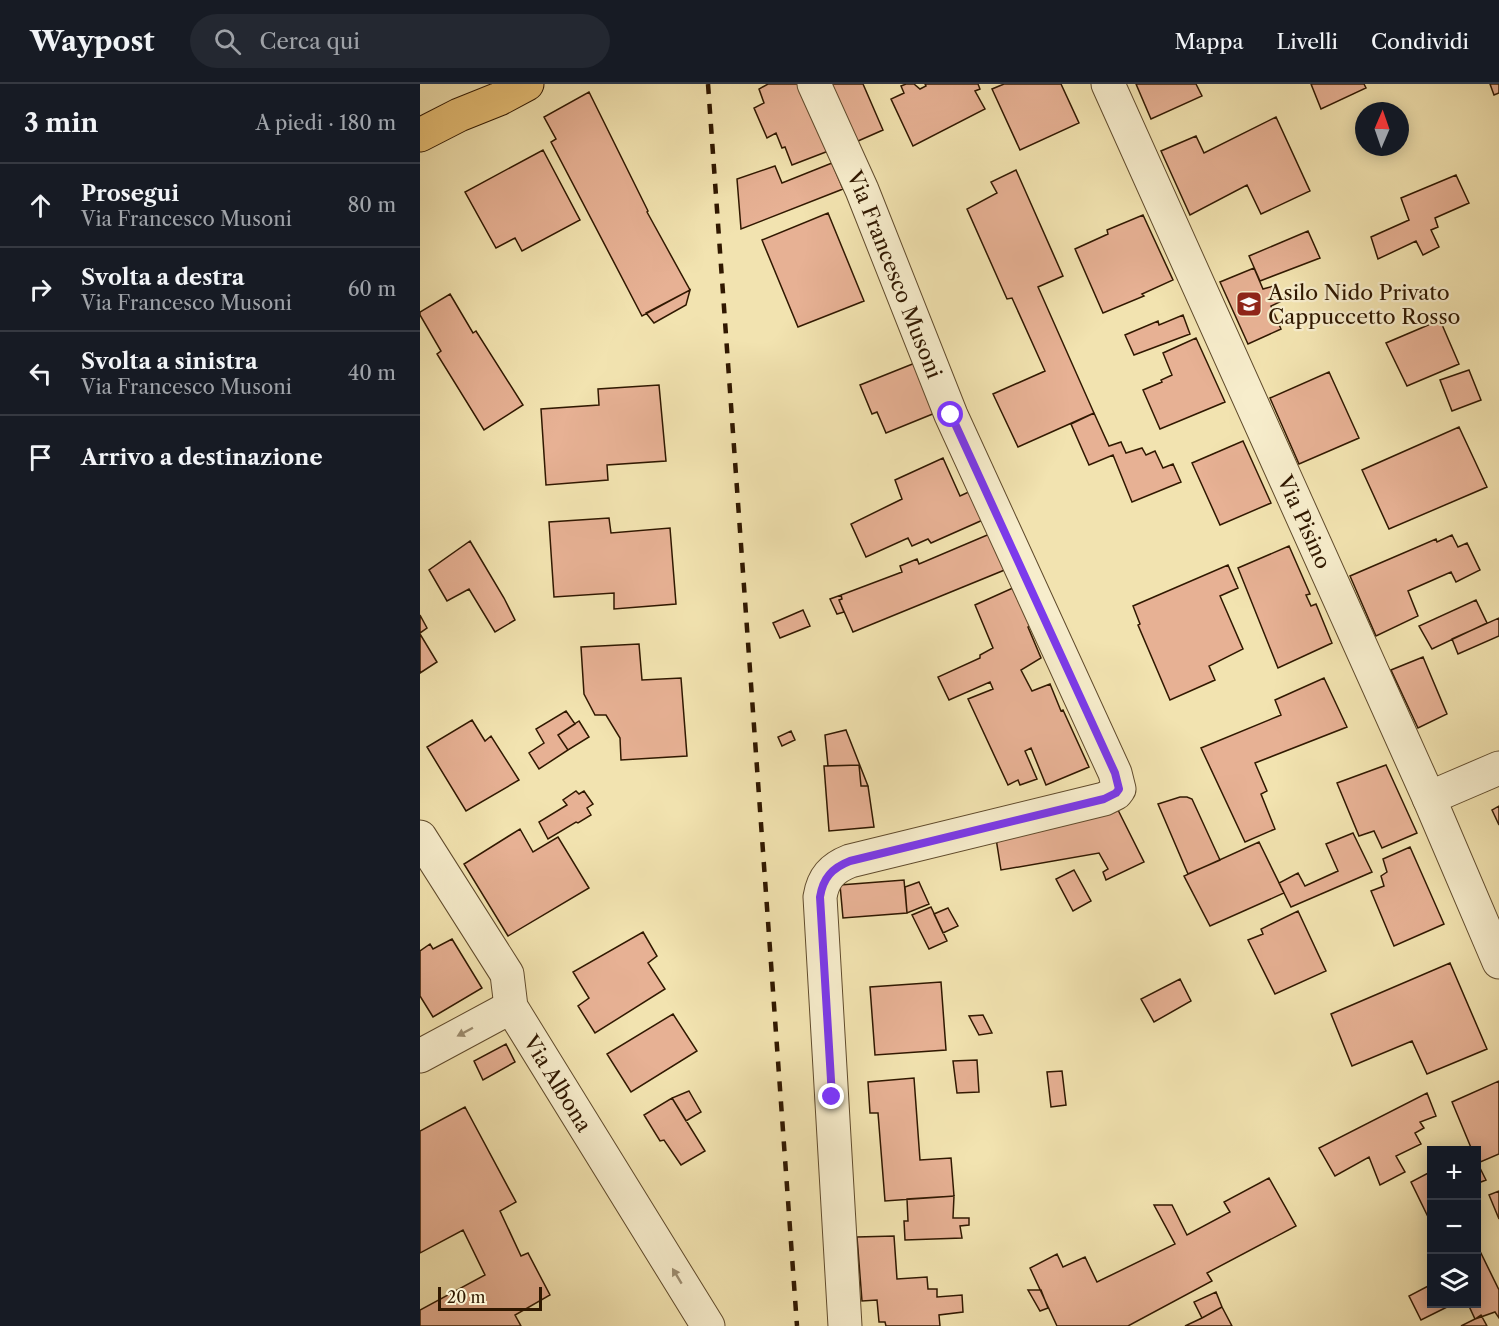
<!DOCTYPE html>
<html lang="it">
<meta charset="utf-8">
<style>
body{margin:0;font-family:"Libre Caslon Text",serif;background:#242831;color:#f1f3f6}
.controls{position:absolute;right:18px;bottom:18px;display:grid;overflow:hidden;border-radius:0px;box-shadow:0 3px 15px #0003}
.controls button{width:54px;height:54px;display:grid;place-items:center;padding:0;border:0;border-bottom:2px solid #363941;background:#171b24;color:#f1f3f6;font:30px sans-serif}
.compass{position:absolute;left:935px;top:18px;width:54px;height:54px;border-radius:50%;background:#171b24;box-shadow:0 3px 15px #0003;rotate:2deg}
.scale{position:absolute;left:18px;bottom:15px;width:104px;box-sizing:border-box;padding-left:6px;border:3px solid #301800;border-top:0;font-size:16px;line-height:21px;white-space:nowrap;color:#301800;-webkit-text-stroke:4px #f7edcc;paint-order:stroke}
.stop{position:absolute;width:18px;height:18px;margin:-14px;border:4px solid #7c3aed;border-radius:50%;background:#fff}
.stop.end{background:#7c3aed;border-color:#fff;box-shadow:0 2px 6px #0008}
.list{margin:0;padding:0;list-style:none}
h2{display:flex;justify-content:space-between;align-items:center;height:78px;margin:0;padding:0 24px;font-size:26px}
h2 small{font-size:20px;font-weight:400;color:#9ea1a6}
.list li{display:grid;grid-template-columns:39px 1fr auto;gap:18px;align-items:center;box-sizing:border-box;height:84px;padding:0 24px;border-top:2px solid #363941}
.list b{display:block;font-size:22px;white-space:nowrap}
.list p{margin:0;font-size:20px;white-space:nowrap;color:#9ea1a6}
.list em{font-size:20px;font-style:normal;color:#9ea1a6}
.icon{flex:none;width:33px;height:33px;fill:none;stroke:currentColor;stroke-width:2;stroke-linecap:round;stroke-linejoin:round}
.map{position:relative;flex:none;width:1079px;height:1242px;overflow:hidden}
header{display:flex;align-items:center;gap:36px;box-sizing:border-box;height:84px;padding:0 30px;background:#171b24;border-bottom:2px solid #363941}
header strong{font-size:28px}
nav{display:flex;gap:33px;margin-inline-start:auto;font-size:21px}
.search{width:420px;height:54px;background:#242831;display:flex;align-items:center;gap:15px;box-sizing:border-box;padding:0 21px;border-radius:33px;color:#9ea1a6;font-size:22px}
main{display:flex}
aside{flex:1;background:#171b24}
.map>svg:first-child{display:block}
.building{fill:#e7b194;stroke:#301800;stroke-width:1.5}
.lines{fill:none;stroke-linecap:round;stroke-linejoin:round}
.street-casing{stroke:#604b2c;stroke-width:35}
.primary-casing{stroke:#301800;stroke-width:35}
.street{stroke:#f7edcc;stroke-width:33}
.primary{stroke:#e9c278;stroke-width:33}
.rail{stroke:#301800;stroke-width:4.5;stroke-dasharray:10 10;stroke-linecap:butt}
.oneway{fill:#9d8d70}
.route{stroke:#7c3aed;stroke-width:8}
.labels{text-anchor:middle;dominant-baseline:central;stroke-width:4.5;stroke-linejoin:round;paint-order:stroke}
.street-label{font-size:21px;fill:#301800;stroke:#f7edcc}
.poi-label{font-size:21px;fill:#301800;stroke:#f7edcc;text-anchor:start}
</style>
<header>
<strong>Waypost</strong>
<div class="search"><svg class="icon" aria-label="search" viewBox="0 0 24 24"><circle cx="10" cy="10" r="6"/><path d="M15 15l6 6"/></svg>Cerca qui</div>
<nav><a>Mappa</a><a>Livelli</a><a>Condividi</a></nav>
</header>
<main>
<aside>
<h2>3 min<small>A piedi · 180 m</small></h2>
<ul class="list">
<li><svg class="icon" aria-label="ahead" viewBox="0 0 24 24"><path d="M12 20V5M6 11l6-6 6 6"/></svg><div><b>Prosegui</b><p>Via Francesco Musoni</p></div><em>80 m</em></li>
<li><svg class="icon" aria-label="right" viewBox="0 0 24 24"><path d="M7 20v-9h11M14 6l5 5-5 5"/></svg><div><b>Svolta a destra</b><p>Via Francesco Musoni</p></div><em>60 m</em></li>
<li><svg class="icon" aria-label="left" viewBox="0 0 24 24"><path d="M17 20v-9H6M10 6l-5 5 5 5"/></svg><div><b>Svolta a sinistra</b><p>Via Francesco Musoni</p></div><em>40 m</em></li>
<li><svg class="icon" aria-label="arrive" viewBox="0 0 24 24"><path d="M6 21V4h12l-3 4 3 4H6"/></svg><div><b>Arrivo a destinazione</b></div></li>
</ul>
</aside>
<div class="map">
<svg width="1079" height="1242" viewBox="0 0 1079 1242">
<rect width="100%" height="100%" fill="#f2e3b0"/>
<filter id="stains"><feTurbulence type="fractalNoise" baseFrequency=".00333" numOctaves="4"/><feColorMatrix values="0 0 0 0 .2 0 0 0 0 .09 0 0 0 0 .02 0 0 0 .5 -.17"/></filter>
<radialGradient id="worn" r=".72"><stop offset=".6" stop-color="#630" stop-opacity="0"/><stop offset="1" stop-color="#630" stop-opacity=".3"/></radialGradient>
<!-- building -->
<path class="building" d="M 348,0 L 383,0 L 411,66 L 372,81 L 365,63 L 362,64 L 356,49 L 347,54 L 334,24 L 344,19 L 339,5 Z
M 403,0 L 443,0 L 463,46 L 429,61 Z
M 486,0 L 494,0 L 500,5 L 506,2 L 505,0 L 558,0 L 560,5 L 555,7 L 565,25 L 493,62 L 471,15 L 484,9 L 481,2 Z
M 584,0 L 641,0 L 659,39 L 600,66 L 572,5 Z
M 716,0 L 776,0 L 782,12 L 731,35 Z
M 891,0 L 944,0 L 946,4 L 901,25 Z
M 1070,0 L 1079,0 L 1079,9 L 1074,11 Z
M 169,8 L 228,127 L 227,128 L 270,206 L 222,232 L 131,58 L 136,55 L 124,33 Z
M 856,33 L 890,107 L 841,130 L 827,101 L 770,131 L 741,67 L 776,52 L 784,69 Z
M 123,66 L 160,136 L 102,167 L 95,154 L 76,164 L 45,108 Z
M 412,79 L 423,105 L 321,145 L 317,95 L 355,82 L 362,99 Z
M 596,86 L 643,192 L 618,203 L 674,329 L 598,363 L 573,310 L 625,287 L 592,214 L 587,215 L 547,125 L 577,109 L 571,98 Z
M 1036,91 L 1049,119 L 1015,134 L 1018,143 L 1011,146 L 1019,163 L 1003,171 L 996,157 L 958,175 L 951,153 L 989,136 L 981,114 Z
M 408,129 L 444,217 L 378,243 L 342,156 Z
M 723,131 L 753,196 L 722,210 L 724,212 L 683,229 L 655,165 L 688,150 L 687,146 Z
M 888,147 L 900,174 L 840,197 L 829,172 Z
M 834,184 L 843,205 L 857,201 L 864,216 L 851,222 L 861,245 L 828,260 L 800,198 Z
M 270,206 L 266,221 L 234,239 L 226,229 Z
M 30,210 L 53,249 L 56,247 L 103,321 L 64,346 L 17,270 L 21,267 L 0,231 L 0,228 Z
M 763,231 L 770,250 L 714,271 L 705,251 L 738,237 L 739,241 Z
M 1020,236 L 1039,280 L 987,302 L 966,259 Z
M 776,254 L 805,318 L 740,345 L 723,306 L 742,298 L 741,296 L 752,291 L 743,269 Z
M 500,277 L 520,327 L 466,349 L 457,328 L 452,330 L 440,301 Z
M 1049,286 L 1061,316 L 1032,327 L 1020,296 Z
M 909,288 L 939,354 L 879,380 L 850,314 Z
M 239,301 L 246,377 L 187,381 L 188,396 L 126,401 L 121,325 L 179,321 L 178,305 Z
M 674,329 L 689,362 L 701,358 L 706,369 L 722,364 L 726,371 L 735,367 L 743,384 L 753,380 L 761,398 L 712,418 L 693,371 L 669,381 L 651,340 Z
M 1039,343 L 1067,403 L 969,445 L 942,386 Z
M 823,357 L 851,419 L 800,441 L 772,379 Z
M 523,374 L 540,412 L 553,406 L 565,435 L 511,459 L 508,455 L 492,462 L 488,454 L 446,473 L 431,440 L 482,415 L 475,396 Z
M 189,434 L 191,449 L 250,444 L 256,520 L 194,525 L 194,509 L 134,513 L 129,438 Z
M 572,449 L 587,485 L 433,548 L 419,516 L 422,515 L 421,511 L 482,488 L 480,482 L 497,475 L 499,480 Z
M 1032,451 L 1038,463 L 1047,459 L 1060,486 L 1036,498 L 1031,488 L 988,507 L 998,532 L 956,552 L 930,492 L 1016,455 L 1017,458 Z
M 50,457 L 84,514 L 95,536 L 75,548 L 49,505 L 27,517 L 9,486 Z
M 869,462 L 890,510 L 886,511 L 891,522 L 896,520 L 912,559 L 858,584 L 818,484 Z
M 808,481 L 818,504 L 800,512 L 823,565 L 789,582 L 795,596 L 750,616 L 718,541 L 720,540 L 713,522 Z
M 595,503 L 612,541 L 608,543 L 621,574 L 601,586 L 612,607 L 630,600 L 641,627 L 643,626 L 669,683 L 626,701 L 611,664 L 605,667 L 617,695 L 600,701 L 598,696 L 588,701 L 548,615 L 573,605 L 570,598 L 529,616 L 518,593 L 560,574 L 560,571 L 573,564 L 555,521 Z
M 421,511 L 422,515 L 419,516 L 424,528 L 417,530 L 410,515 Z
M 1056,516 L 1067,539 L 1012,565 L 999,542 Z
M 383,526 L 390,542 L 360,554 L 353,539 Z
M 0,531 L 7,544 L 0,549 Z
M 1079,534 L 1079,552 L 1038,570 L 1032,555 Z
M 0,550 L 17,578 L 0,589 Z
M 219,560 L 222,596 L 261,594 L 267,672 L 201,676 L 200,654 L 186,631 L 175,631 L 164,610 L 161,563 Z
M 1003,573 L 1027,630 L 998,644 L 971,586 Z
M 904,594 L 927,643 L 835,679 L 847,707 L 841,710 L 855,745 L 825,758 L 781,664 L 861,631 L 855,616 Z
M 146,627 L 155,640 L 138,651 L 148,666 L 119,685 L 109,669 L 124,659 L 116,645 Z
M 52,636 L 65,657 L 71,652 L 99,696 L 46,727 L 7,663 Z
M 159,637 L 169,653 L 148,666 L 138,651 Z
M 426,646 L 448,702 L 441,702 L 439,681 L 408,682 L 405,651 Z
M 371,647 L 375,656 L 362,662 L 358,653 Z
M 439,681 L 441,702 L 448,702 L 454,743 L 409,747 L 404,682 Z
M 966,681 L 997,749 L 962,764 L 954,747 L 939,752 L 917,699 Z
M 156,707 L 159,710 L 164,707 L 173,720 L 167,724 L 171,731 L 158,739 L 156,738 L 128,755 L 119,738 L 147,721 L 143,716 Z
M 760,713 L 767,713 L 772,715 L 800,776 L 768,790 L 738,720 Z
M 1079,722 L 1079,741 L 1072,726 Z
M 698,726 L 724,778 L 686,796 L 683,788 L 688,785 L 679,769 L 581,786 L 575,748 Z
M 100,745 L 113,768 L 138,753 L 169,804 L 88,852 L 44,780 Z
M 933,749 L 952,788 L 871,823 L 859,799 L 878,789 L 885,802 L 918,787 L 906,760 Z
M 839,758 L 864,809 L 790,842 L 764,792 Z
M 990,763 L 1024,840 L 974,862 L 951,807 L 964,802 L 961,792 L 967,788 L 963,775 Z
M 654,786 L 671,817 L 653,827 L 636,795 Z
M 484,796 L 487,829 L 423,834 L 420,801 Z
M 499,798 L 509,820 L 487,829 L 485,803 Z
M 511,823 L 527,857 L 509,865 L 492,831 Z
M 528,824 L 538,842 L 523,849 L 514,830 Z
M 878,827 L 906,887 L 855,910 L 828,856 L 843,850 L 841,845 Z
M 223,848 L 237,872 L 228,879 L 245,905 L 175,949 L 158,922 L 169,914 L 153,888 Z
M 32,855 L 62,904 L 13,933 L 0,912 L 0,867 L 10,860 L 13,865 Z
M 1030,879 L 1067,965 L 1007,990 L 992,957 L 932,982 L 911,930 Z
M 760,895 L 771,917 L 734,938 L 721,915 Z
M 521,898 L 526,966 L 455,971 L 450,903 Z
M 253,930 L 277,967 L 211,1008 L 187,970 Z
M 563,931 L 572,949 L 559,951 L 549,932 Z
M 86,960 L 95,978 L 63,996 L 54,977 Z
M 557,976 L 559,1008 L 537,1009 L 533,977 Z
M 642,987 L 646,1021 L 631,1023 L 627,988 Z
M 494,994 L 500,1076 L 531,1074 L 534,1112 L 465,1117 L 458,1029 L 450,1029 L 448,998 Z
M 1079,997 L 1079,1070 L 1058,1079 L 1056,1066 L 1052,1066 L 1032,1018 Z
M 269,1007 L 281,1028 L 266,1037 L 252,1014 Z
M 1007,1009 L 1016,1032 L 1000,1038 L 1004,1044 L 995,1049 L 1001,1060 L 976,1072 L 985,1088 L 960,1101 L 949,1073 L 915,1092 L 899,1064 Z
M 252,1014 L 285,1067 L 261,1081 L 244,1056 L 240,1057 L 224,1031 Z
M 45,1023 L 96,1118 L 80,1127 L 101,1172 L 108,1169 L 130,1211 L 95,1231 L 101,1242 L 0,1242 L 0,1226 L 65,1191 L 43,1146 L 0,1169 L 0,1047 Z
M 1056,1076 L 1066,1096 L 1056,1100 Z
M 1012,1087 L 1012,1141 L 991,1098 Z
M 849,1094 L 876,1142 L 787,1189 L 792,1197 L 708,1242 L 637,1242 L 610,1184 L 637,1170 L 643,1183 L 665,1173 L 677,1198 L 755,1160 L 734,1121 L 752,1121 L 767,1151 L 810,1128 L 804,1118 Z
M 1079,1107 L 1079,1135 L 1069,1111 Z
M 534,1112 L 533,1134 L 549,1134 L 549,1141 L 540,1142 L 542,1154 L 485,1156 L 484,1137 L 488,1137 L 487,1115 Z
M 474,1152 L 477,1195 L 507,1193 L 508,1205 L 517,1205 L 517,1213 L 542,1211 L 543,1228 L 519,1231 L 520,1242 L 466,1242 L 465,1238 L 459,1238 L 457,1216 L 442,1217 L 437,1153 Z
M 1056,1159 L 1079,1206 L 1079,1234 L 1075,1228 L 1055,1235 L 1048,1220 L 1056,1220 Z
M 1012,1200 L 1012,1220 L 1026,1220 L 1027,1223 L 1001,1236 L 989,1212 Z
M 608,1206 L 621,1206 L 628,1224 L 620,1227 Z
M 796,1208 L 802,1223 L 782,1234 L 774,1218 Z
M 802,1223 L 812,1242 L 765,1242 L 782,1234 Z
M 1061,1231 L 1067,1242 L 1041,1242 L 1055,1235 Z"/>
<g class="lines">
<defs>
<g id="street">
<path id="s1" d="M 394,0 L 442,106 L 531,331 L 695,689 L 699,705 L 696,709 L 684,715 L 430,777 C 412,784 403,794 400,813 L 425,1242"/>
<path id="s2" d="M 688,0 L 1009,714 L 1079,878"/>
<path d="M 1009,714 L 1079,684"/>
<path id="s3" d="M 0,753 L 87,890 L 91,923 L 288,1242"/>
<path d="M 0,972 L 91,923"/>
</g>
<path id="primary" d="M 0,51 L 39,31 L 79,15 L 107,0"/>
</defs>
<!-- street casing -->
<use href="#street" class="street-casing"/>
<!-- primary casing -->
<use href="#primary" class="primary-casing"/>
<!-- street -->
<use href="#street" class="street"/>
<!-- primary -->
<use href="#primary" class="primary"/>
<!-- rail -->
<path class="rail" d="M 288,0 L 377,1242"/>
</g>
<!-- one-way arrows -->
<defs><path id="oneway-solid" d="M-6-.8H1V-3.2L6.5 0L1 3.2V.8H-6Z" transform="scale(1.5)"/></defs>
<g class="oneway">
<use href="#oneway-solid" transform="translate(45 948) rotate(152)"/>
<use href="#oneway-solid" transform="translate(257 1192) rotate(-121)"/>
</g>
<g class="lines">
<!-- route -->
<path class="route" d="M 412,1013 L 400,813 C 403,794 412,784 430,777 L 684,715 L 696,709 L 699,705 L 695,689 L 531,331"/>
</g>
<!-- icons -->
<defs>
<symbol id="school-square" viewBox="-11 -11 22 22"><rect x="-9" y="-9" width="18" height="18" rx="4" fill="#8f2418" stroke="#f7edcc"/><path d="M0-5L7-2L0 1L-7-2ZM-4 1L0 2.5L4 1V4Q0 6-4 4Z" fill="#fff"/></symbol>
</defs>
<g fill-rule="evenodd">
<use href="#school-square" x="814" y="205" width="30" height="30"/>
</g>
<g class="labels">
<!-- street labels -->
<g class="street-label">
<text stroke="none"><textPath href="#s1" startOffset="207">Via Francesco Musoni</textPath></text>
<text stroke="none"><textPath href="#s2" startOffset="480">Via Pisino</textPath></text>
<text stroke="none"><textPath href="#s3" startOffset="285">Via Albona</textPath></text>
</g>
<!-- poi labels -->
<g class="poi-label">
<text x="848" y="208">Asilo Nido Privato<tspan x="848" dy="24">Cappuccetto Rosso</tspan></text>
</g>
</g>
<rect width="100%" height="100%" filter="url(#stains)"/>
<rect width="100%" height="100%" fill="url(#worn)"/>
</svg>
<div class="controls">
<button>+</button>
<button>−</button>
<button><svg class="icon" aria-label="layers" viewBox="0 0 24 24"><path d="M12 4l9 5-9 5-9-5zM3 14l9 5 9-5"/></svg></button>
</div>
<svg class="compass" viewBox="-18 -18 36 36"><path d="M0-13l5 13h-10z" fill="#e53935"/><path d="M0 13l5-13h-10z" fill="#9ea1a6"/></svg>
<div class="scale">20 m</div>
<div class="stop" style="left:531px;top:331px"></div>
<div class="stop end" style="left:412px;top:1013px"></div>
</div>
</main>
